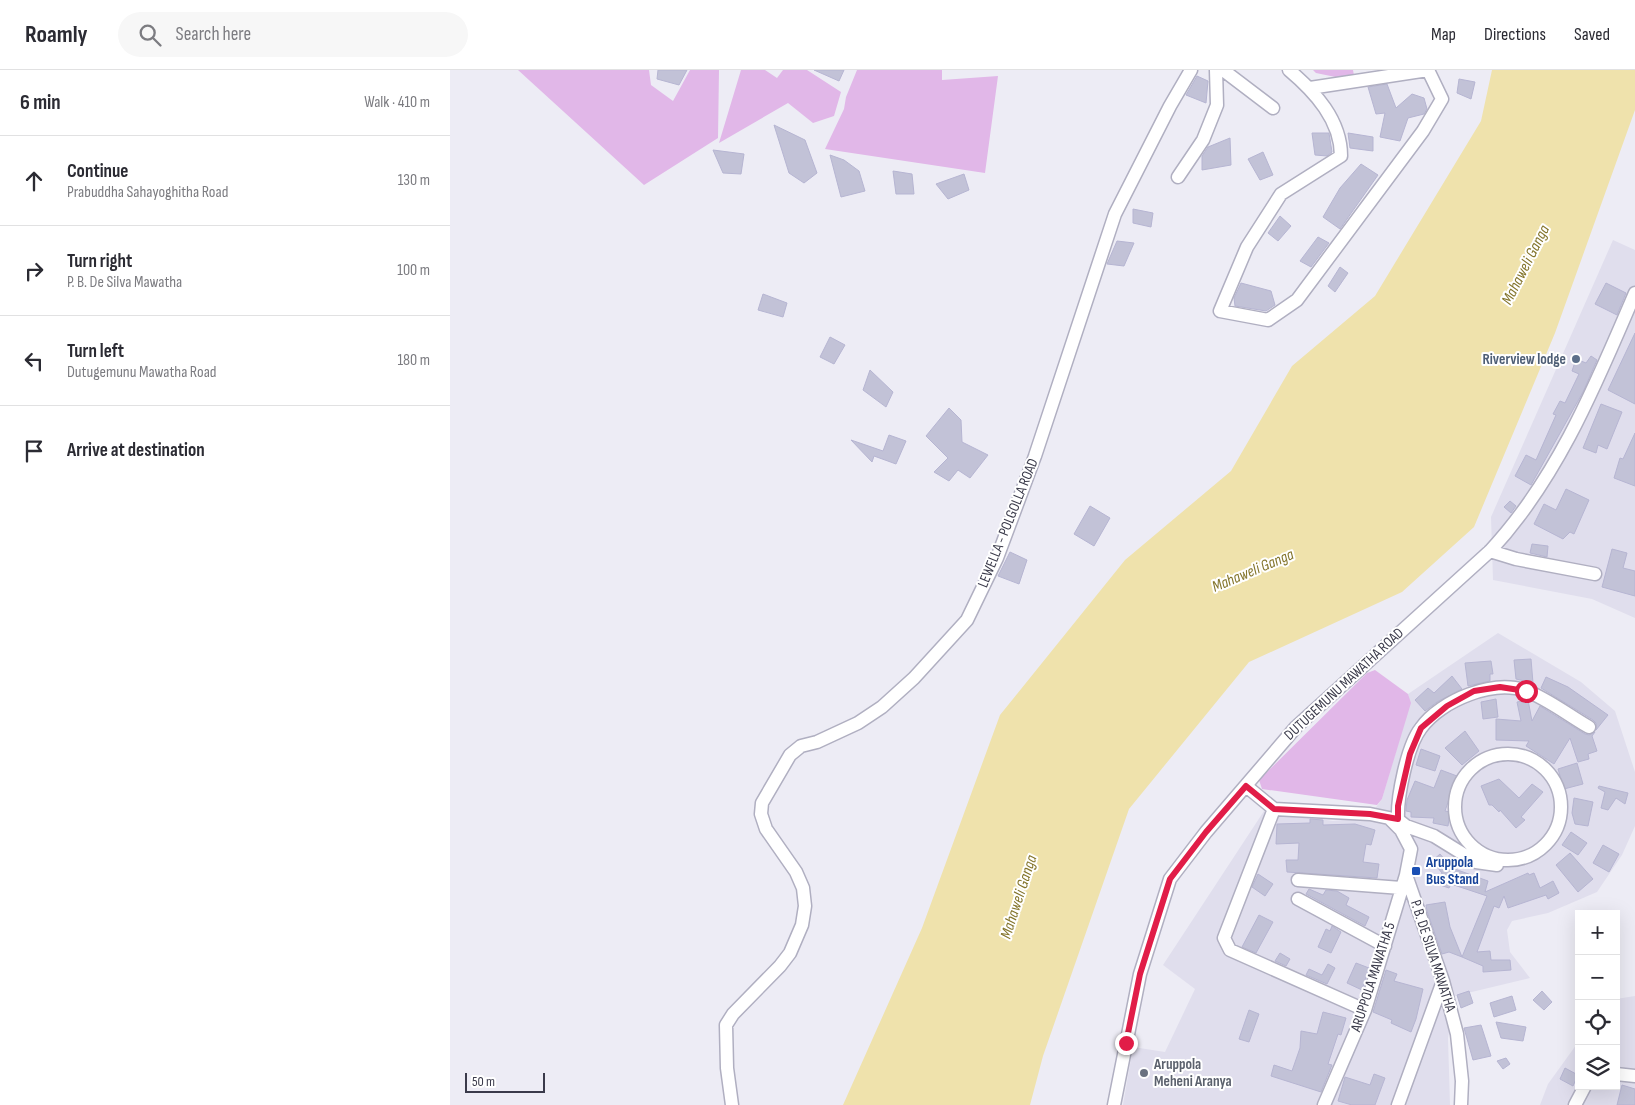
<!DOCTYPE html>
<meta charset="utf-8">
<style>
body{margin:0;font-family:"Sofia Sans Condensed",sans-serif;background:#f7f7f7;color:#2b2b33}
.controls{position:absolute;right:15px;bottom:15px;display:grid;overflow:hidden;border-radius:0px;box-shadow:0 5px 20px #0002}
.controls button{width:45px;height:45px;display:grid;place-items:center;padding:0;border:0;border-bottom:1px solid #e1e1e2;background:#fff;color:#2b2b33;font:25px sans-serif}
.scale{position:absolute;left:15px;bottom:12px;width:80px;box-sizing:border-box;padding-left:5px;border:2px solid #3a3a4a;border-top:0;font-size:14px;line-height:18px;white-space:nowrap;color:#3a3a4a;-webkit-text-stroke:4px #fff;paint-order:stroke}
.stop{position:absolute;width:15px;height:15px;margin:-11px;border:4px solid #e11d48;border-radius:50%;background:#fff}
.stop.end{background:#e11d48;border-color:#fff;box-shadow:0 1px 5px #0008}
.list{margin:0;padding:0;list-style:none}
h2{display:flex;justify-content:space-between;align-items:center;height:65px;margin:0;padding:0 20px;font-size:21px}
h2 small{font-size:16px;font-weight:400;color:#7c7c81}
.list li{display:grid;grid-template-columns:32px 1fr auto;gap:15px;align-items:center;box-sizing:border-box;height:90px;padding:0 20px;border-top:1px solid #e1e1e2}
.list b{display:block;font-size:19px;white-space:nowrap}
.list p{margin:0;font-size:16px;white-space:nowrap;color:#7c7c81}
.list em{font-size:16px;font-style:normal;color:#7c7c81}
.icon{flex:none;width:28px;height:28px;fill:none;stroke:currentColor;stroke-width:2;stroke-linecap:round;stroke-linejoin:round}
.map{position:relative;flex:none;width:1185px;height:1035px;overflow:hidden}
header{display:flex;align-items:center;gap:30px;box-sizing:border-box;height:70px;padding:0 25px;background:#fff;border-bottom:1px solid #e1e1e2}
header strong{font-size:24px}
nav{display:flex;gap:28px;margin-inline-start:auto;font-size:18px}
.search{width:350px;height:45px;background:#f7f7f7;display:flex;align-items:center;gap:12px;box-sizing:border-box;padding:0 18px;border-radius:28px;color:#7c7c81;font-size:19px}
main{display:flex}
aside{flex:1;background:#fff}
.map>svg:first-child{display:block}
.residential{fill:#e0deed}
.green{fill:#e1b7e8}
.water{fill:#efe2ac}
.building{fill:#c2c2d7;stroke:#b6b5d2}
.lines{fill:none;stroke-linecap:round;stroke-linejoin:round}
.minor-casing{stroke:#b0afc1;stroke-width:15}
.minor{stroke:#fff;stroke-width:12}
.route{stroke:#e11d48;stroke-width:6}
.service-dot{fill:#5c6f8a;stroke:#fff;stroke-width:2}
.transit-dot{fill:#1a4fb4;stroke:#fff;stroke-width:2}
.worship-dot{fill:#6b7280;stroke:#fff;stroke-width:2}
.labels{text-anchor:middle;dominant-baseline:central;stroke-width:4;stroke-linejoin:round;paint-order:stroke}
.service-label{font-size:15px;font-weight:bold;fill:#4e5e75;stroke:#fff;text-anchor:end}
.street-label{font-size:15px;fill:#3a3a4a;stroke:#fff}
.transit-label{font-size:15px;font-weight:bold;fill:#164399;stroke:#fff;text-anchor:start}
.worship-label{font-size:15px;font-weight:bold;fill:#5b616d;stroke:#fff;text-anchor:start}
.water-label{font-size:16px;font-style:italic;fill:#83742a;stroke:#fff}
</style>
<header>
<strong>Roamly</strong>
<div class="search"><svg class="icon" aria-label="search" viewBox="0 0 24 24"><circle cx="10" cy="10" r="6"/><path d="M15 15l6 6"/></svg>Search here</div>
<nav><a>Map</a><a>Directions</a><a>Saved</a></nav>
</header>
<main>
<aside>
<h2>6 min<small>Walk · 410 m</small></h2>
<ul class="list">
<li><svg class="icon" aria-label="ahead" viewBox="0 0 24 24"><path d="M12 20V5M6 11l6-6 6 6"/></svg><div><b>Continue</b><p>Prabuddha Sahayoghitha Road</p></div><em>130 m</em></li>
<li><svg class="icon" aria-label="right" viewBox="0 0 24 24"><path d="M7 20v-9h11M14 6l5 5-5 5"/></svg><div><b>Turn right</b><p>P. B. De Silva Mawatha</p></div><em>100 m</em></li>
<li><svg class="icon" aria-label="left" viewBox="0 0 24 24"><path d="M17 20v-9H6M10 6l-5 5 5 5"/></svg><div><b>Turn left</b><p>Dutugemunu Mawatha Road</p></div><em>180 m</em></li>
<li><svg class="icon" aria-label="arrive" viewBox="0 0 24 24"><path d="M6 21V4h12l-3 4 3 4H6"/></svg><div><b>Arrive at destination</b></div></li>
</ul>
</aside>
<div class="map">
<svg width="1185" height="1035" viewBox="0 0 1185 1035">
<rect width="100%" height="100%" fill="#edecf5"/>
<!-- residential -->
<path class="residential" d="M 1163,170 L 1185,180 L 1185,548 L 1142,529 L 1043,510 L 1041,447 Z
M 1048,563 L 1131,612 L 1165,641 L 1185,702 L 1185,756 L 1172,785 L 1147,822 L 1098,843 L 1062,851 L 1057,860 L 1060,882 L 1080,908 L 1005,926 L 998,968 L 1000,1035 L 673,1035 L 683,977 L 715,982 L 745,919 L 713,895 L 814,741 L 883,751 L 919,747 L 932,729 L 960,633 L 958,624 Z
M 1185,926 L 1185,1035 L 1090,1035 L 1098,1014 L 1129,971 L 1129,1016 L 1166,1016 L 1166,929 Z"/>
<!-- green -->
<path class="green" d="M 68,0 L 199,0 L 201,15 L 223,31 L 240,0 L 269,0 L 268,68 L 194,115 Z
M 291,0 L 315,0 L 327,8 L 333,0 L 357,0 L 391,22 L 384,46 L 363,53 L 338,33 L 269,73 Z
M 407,0 L 492,0 L 492,10 L 548,6 L 535,103 L 375,79 L 394,39 L 396,27 Z
M 863,0 L 903,0 L 905,11 L 866,3 Z
M 925,600 L 958,624 L 961,633 L 932,729 L 927,735 L 812,719 L 809,710 L 917,603 Z"/>
<!-- water -->
<path class="water" d="M 1042,0 L 1185,0 L 1185,40 L 1105,263 L 1024,457 L 952,522 L 799,592 L 679,739 L 593,986 L 580,1035 L 393,1035 L 472,858 L 550,645 L 675,490 L 781,401 L 842,296 L 925,226 L 1031,51 Z"/>
<!-- building -->
<path class="building" d="M 208,0 L 237,0 L 229,15 L 207,9 Z
M 364,0 L 394,0 L 389,11 Z
M 747,6 L 758,11 L 756,33 L 736,25 Z
M 1009,9 L 1025,12 L 1021,29 L 1007,23 Z
M 937,14 L 946,38 L 962,24 L 974,28 L 977,39 L 974,44 L 958,48 L 950,71 L 930,67 L 935,43 L 926,44 L 918,17 Z
M 324,55 L 355,70 L 367,103 L 354,113 L 339,103 Z
M 862,63 L 879,63 L 882,82 L 877,86 L 865,85 Z
M 898,63 L 923,67 L 923,81 L 900,78 Z
M 780,68 L 781,95 L 752,100 L 752,86 L 758,77 Z
M 263,80 L 294,84 L 291,104 L 273,103 Z
M 813,82 L 823,105 L 810,110 L 798,89 Z
M 380,85 L 394,90 L 409,101 L 415,121 L 391,127 Z
M 911,94 L 928,105 L 890,159 L 873,147 L 890,118 Z
M 443,101 L 462,104 L 464,124 L 446,124 Z
M 514,104 L 519,120 L 498,129 L 486,114 Z
M 683,139 L 703,143 L 701,157 L 683,153 Z
M 830,146 L 841,156 L 828,171 L 818,163 Z
M 868,167 L 879,173 L 861,197 L 850,191 Z
M 667,171 L 684,173 L 674,196 L 657,194 Z
M 890,197 L 898,203 L 885,222 L 878,216 Z
M 791,213 L 821,221 L 825,235 L 816,241 L 785,236 L 784,228 Z
M 1156,213 L 1176,223 L 1167,245 L 1145,234 Z
M 313,224 L 337,233 L 333,247 L 308,240 Z
M 1185,263 L 1185,334 L 1158,320 Z
M 380,267 L 395,275 L 384,294 L 370,287 Z
M 1141,286 L 1147,290 L 1133,322 L 1081,415 L 1065,406 L 1076,385 L 1086,390 L 1106,345 L 1103,344 L 1110,331 L 1115,333 L 1129,304 L 1122,301 L 1126,289 L 1136,293 Z
M 420,300 L 443,322 L 436,337 L 413,320 Z
M 1151,334 L 1172,342 L 1157,379 L 1148,375 L 1146,383 L 1133,378 Z
M 499,338 L 511,350 L 512,372 L 538,385 L 520,408 L 508,400 L 499,411 L 484,402 L 498,388 L 476,366 Z
M 1185,363 L 1185,416 L 1164,408 L 1170,388 L 1173,389 Z
M 439,365 L 456,371 L 446,394 L 424,386 L 422,392 L 401,370 L 433,381 Z
M 1116,419 L 1139,430 L 1124,464 L 1120,462 L 1113,469 L 1084,454 L 1094,434 L 1106,440 Z
M 1060,431 L 1066,436 L 1061,443 L 1054,437 Z
M 640,436 L 660,448 L 644,476 L 624,464 Z
M 1082,474 L 1098,476 L 1097,487 L 1080,483 Z
M 1162,479 L 1177,483 L 1173,498 L 1185,501 L 1185,526 L 1152,517 Z
M 560,482 L 577,490 L 569,514 L 548,506 Z
M 1081,589 L 1083,613 L 1066,609 L 1064,590 Z
M 1041,591 L 1043,604 L 1040,604 L 1040,611 L 1018,616 L 1015,593 Z
M 1002,606 L 1012,619 L 987,632 L 975,641 L 965,630 L 978,618 L 984,623 Z
M 1096,607 L 1118,617 L 1158,645 L 1146,660 L 1146,653 L 1143,650 L 1091,618 Z
M 1046,629 L 1048,647 L 1033,649 L 1031,632 Z
M 1078,630 L 1082,651 L 1090,636 L 1135,664 L 1139,665 L 1145,662 L 1142,666 L 1147,681 L 1138,684 L 1139,689 L 1128,692 L 1120,668 L 1104,694 L 1076,676 L 1079,671 L 1046,670 L 1046,649 L 1071,651 L 1067,632 Z
M 1015,661 L 1029,681 L 1012,695 L 995,678 Z
M 971,679 L 990,686 L 985,701 L 966,695 Z
M 1127,693 L 1133,714 L 1114,719 L 1108,699 Z
M 991,700 L 1007,706 L 995,741 L 1000,742 L 998,756 L 983,753 L 984,748 L 961,747 L 961,742 L 956,741 L 957,730 L 965,711 L 984,718 Z
M 1049,709 L 1069,728 L 1082,714 L 1093,722 L 1071,747 L 1075,750 L 1066,758 L 1050,740 L 1049,742 L 1042,735 L 1039,735 L 1031,716 Z
M 1149,716 L 1178,723 L 1175,734 L 1166,728 L 1158,740 L 1151,738 L 1155,722 L 1148,718 Z
M 1124,728 L 1143,732 L 1138,756 L 1125,754 L 1122,743 Z
M 860,749 L 873,750 L 873,755 L 905,754 L 925,760 L 921,775 L 916,774 L 913,792 L 929,794 L 927,808 L 837,802 L 836,790 L 848,790 L 849,773 L 826,774 L 827,754 L 860,753 Z
M 1121,762 L 1137,773 L 1128,785 L 1112,775 Z
M 1153,775 L 1169,784 L 1159,802 L 1143,793 Z
M 1120,783 L 1143,809 L 1128,822 L 1106,795 Z
M 990,784 L 1002,798 L 1038,811 L 1035,822 L 1078,803 L 1079,805 L 1084,803 L 1090,818 L 1103,811 L 1109,823 L 1098,829 L 1096,825 L 1058,838 L 1054,826 L 1049,838 L 1044,836 L 1027,882 L 1040,881 L 1041,890 L 1060,890 L 1061,900 L 1033,902 L 1033,896 L 1012,887 L 1037,826 L 1001,814 L 999,818 L 987,814 L 992,803 L 982,791 Z
M 808,804 L 823,814 L 815,826 L 802,817 Z
M 859,819 L 873,825 L 876,820 L 887,821 L 899,828 L 896,835 L 919,847 L 915,856 L 856,824 Z
M 995,832 L 1000,857 L 1012,887 L 999,882 L 992,884 L 977,841 L 976,835 Z
M 809,845 L 823,852 L 806,883 L 792,877 Z
M 882,856 L 891,862 L 881,883 L 868,877 L 876,859 L 880,861 Z
M 830,883 L 840,889 L 836,896 L 825,891 Z
M 906,893 L 919,898 L 912,920 L 897,913 Z
M 878,894 L 885,898 L 877,914 L 856,905 L 859,899 L 872,905 Z
M 936,900 L 947,904 L 944,911 L 973,919 L 966,949 L 961,962 L 941,953 L 942,950 L 923,942 Z
M 1019,921 L 1023,933 L 1011,938 L 1007,925 Z
M 1092,921 L 1102,932 L 1094,940 L 1083,930 Z
M 1062,926 L 1066,940 L 1044,947 L 1040,933 Z
M 799,940 L 809,944 L 799,972 L 789,969 Z
M 873,942 L 896,948 L 891,965 L 888,964 L 878,994 L 882,995 L 871,1022 L 821,1006 L 824,995 L 842,1001 L 850,978 L 851,961 L 867,964 Z
M 1046,952 L 1076,957 L 1073,971 L 1051,968 Z
M 1031,955 L 1041,986 L 1023,990 L 1014,958 Z
M 1056,988 L 1060,994 L 1053,999 L 1047,991 Z
M 1115,998 L 1128,1005 L 1123,1016 L 1110,1009 Z
M 924,1004 L 935,1008 L 925,1035 L 902,1035 L 888,1031 L 895,1007 L 920,1015 Z
M 1172,1015 L 1185,1019 L 1185,1035 L 1167,1035 Z"/>
<g class="lines">
<defs>
<path id="minor" d="M 773,0 L 823,38
M 839,0 C 865,22 891,50 891,86 L 831,124 L 797,177 L 770,241 L 818,250 L 847,230 L 973,61 L 992,29 L 978,0 L 860,18
M 728,107 L 753,70 L 767,35 L 766,0
M 1040,481 L 1066,489 L 1145,504
M1005 737a53 53 0 1 1 106 0a53 53 0 1 1-106 0Z
M 796,716 L 824,739 L 920,744 L 939,748 L 951,760 L 961,779 L 956,805 L 993,911 L 1007,964 L 1012,1011 L 1011,1035
M 824,739 L 774,868 L 780,880 L 915,940
M 947,749 L 956,756 L 984,766 L 1026,792 L 1047,795
M 948,749 C 947,727 957,676 971,658 C 991,630 1044,609 1076,621 C 1095,627 1121,647 1139,657
M 848,810 L 951,818
M 848,829 L 935,876
M 1166,1004 L 1185,1006
M 282,1035 L 277,998 L 276,955 L 283,944 L 330,896 L 340,883 L 352,855 L 355,836 L 353,818 L 346,802 L 316,759 L 311,744 L 312,733 L 340,685 L 351,676 L 367,672 L 408,653 L 432,637 L 464,608 L 517,550 L 547,488 L 585,386 L 665,144 L 720,36 L 741,0
M 664,1035 L 690,904 L 720,809 L 756,762 L 846,657 L 1040,481 C 1108,408 1146,314 1185,223
M 874,1035 L 915,940 L 956,805
M 948,1035 L 993,911
M 1125,1035 L 1135,1016"/>
</defs>
<!-- minor casing -->
<use href="#minor" class="minor-casing"/>
<!-- minor -->
<use href="#minor" class="minor"/>
</g>
<g class="lines">
<!-- route -->
<path class="route" d="M 676,973 L 690,904 L 720,809 L 756,762 L 796,716 L 824,739 L 920,744 L 948,749 L 948,736 L 960,684 L 971,658 L 997,636 L 1024,621 L 1050,617 L 1076,621"/>
</g>
<!-- markers -->
<circle class="service-dot" cx="1126" cy="289" r="5"/>
<rect class="transit-dot" x="961" y="796" width="10" height="10" rx="2.5"/>
<circle class="worship-dot" cx="694" cy="1003" r="5"/>
<g class="labels">
<!-- service labels -->
<g class="service-label">
<text x="1116" y="289">Riverview lodge</text>
</g>
<!-- street labels -->
<g class="street-label">
<text transform="translate(558 453) rotate(-68)">LEWELLA - POLGOLLA ROAD</text>
<text transform="translate(894 614) rotate(-43)">DUTUGEMUNU MAWATHA ROAD</text>
<text transform="translate(983 886) rotate(72)">P. B. DE SILVA MAWATHA</text>
<text transform="translate(923 907) rotate(-72)">ARUPPOLA MAWATHA 5</text>
</g>
<!-- transit labels -->
<g class="transit-label">
<text x="976" y="792">Aruppola<tspan x="976" dy="17">Bus Stand</tspan></text>
</g>
<!-- worship labels -->
<g class="worship-label">
<text x="704" y="994">Aruppola<tspan x="704" dy="17">Meheni Aranya</tspan></text>
</g>
<!-- water labels -->
<g class="water-label">
<text transform="translate(1076 195) rotate(-63)">Mahaweli Ganga</text>
<text transform="translate(803 501) rotate(-23)">Mahaweli Ganga</text>
<text transform="translate(569 827) rotate(-72)">Mahaweli Ganga</text>
</g>
</g>
</svg>
<div class="controls">
<button>+</button>
<button>−</button>
<button><svg class="icon" aria-label="locate" viewBox="0 0 24 24"><circle cx="12" cy="12" r="6"/><path d="M12 2v4M12 18v4M2 12h4M18 12h4"/></svg></button>
<button><svg class="icon" aria-label="layers" viewBox="0 0 24 24"><path d="M12 4l9 5-9 5-9-5zM3 14l9 5 9-5"/></svg></button>
</div>
<div class="scale">50 m</div>
<div class="stop" style="left:1076px;top:621px"></div>
<div class="stop end" style="left:676px;top:973px"></div>
</div>
</main>
